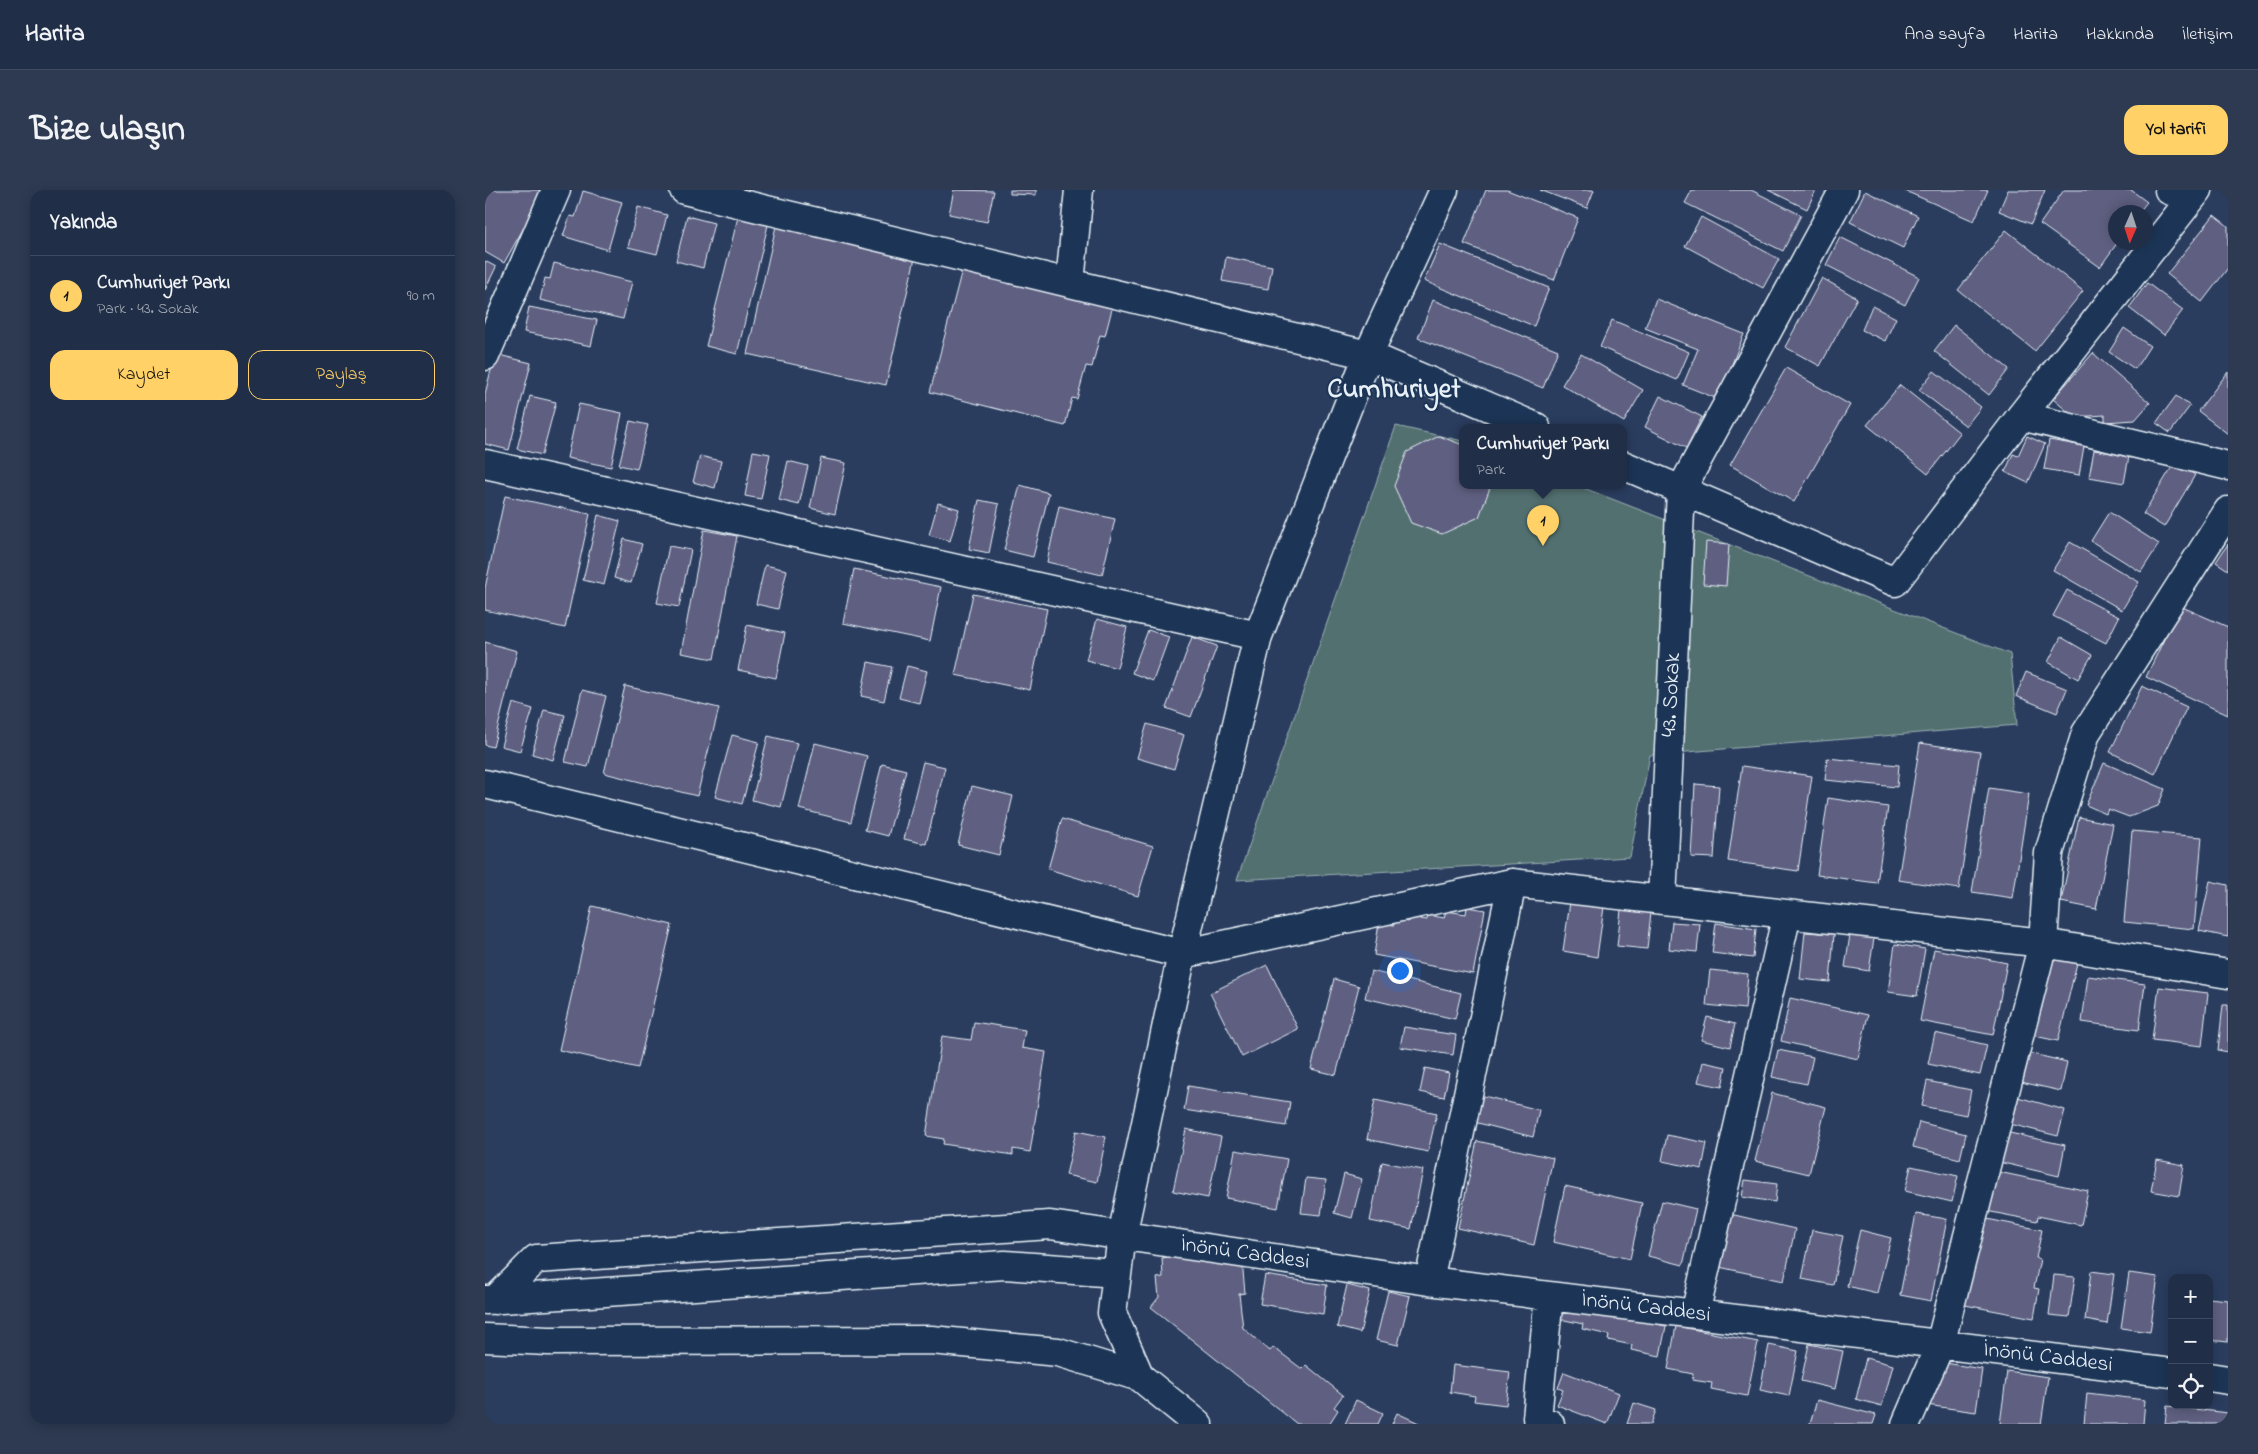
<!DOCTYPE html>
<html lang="tr">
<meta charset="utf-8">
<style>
body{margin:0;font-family:"Indie Flower",sans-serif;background:#2d3a52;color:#f1f3f6}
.controls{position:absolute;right:15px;bottom:15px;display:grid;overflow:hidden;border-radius:10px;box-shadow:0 2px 12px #0003}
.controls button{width:45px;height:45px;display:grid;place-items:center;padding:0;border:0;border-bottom:1px solid #3d4a60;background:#202e47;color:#f1f3f6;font:25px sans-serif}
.compass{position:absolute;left:1623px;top:15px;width:45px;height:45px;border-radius:50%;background:#202e47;box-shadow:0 2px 12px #0003;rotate:183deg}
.you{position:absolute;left:914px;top:780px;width:18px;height:18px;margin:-12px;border:4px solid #fff;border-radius:50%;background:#1a73e8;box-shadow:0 0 0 8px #1a73e833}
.badge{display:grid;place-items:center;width:32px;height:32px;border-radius:50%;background:#ffd166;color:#111;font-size:16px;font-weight:700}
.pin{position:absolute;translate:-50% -41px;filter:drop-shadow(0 1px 2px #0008)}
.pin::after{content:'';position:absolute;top:26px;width:18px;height:15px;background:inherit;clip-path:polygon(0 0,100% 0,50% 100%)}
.popup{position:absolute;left:974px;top:234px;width:168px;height:65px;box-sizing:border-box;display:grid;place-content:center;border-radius:10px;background:#202e47;filter:drop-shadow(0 1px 4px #0005);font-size:16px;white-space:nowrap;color:#a2a8b4}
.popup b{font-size:19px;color:#f1f3f6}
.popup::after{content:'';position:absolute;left:50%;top:100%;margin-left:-10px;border:10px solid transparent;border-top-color:#202e47}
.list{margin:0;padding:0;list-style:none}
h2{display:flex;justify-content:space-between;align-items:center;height:65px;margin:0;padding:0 20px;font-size:21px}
h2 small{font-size:16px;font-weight:400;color:#a2a8b4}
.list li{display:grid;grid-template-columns:32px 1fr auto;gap:15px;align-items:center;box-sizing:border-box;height:80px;padding:0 20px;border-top:1px solid #3d4a60}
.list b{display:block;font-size:19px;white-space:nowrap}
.list p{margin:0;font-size:16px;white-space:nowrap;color:#a2a8b4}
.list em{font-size:16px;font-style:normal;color:#a2a8b4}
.actions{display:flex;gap:10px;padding:15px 20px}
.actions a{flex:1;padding:11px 0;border:1px solid #ffd166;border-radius:15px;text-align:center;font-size:18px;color:#ffd166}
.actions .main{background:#ffd166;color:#111}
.icon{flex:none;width:28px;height:28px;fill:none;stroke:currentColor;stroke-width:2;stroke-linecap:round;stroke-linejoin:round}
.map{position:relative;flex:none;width:1743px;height:1234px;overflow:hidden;border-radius:15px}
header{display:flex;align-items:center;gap:30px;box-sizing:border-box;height:70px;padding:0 25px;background:#202e47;border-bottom:1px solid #3d4a60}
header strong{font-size:24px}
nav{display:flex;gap:28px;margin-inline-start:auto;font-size:18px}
.intro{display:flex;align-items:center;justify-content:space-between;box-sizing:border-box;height:120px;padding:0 30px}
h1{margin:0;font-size:35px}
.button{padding:12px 22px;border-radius:15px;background:#ffd166;color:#111;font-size:18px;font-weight:700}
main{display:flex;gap:30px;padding:0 30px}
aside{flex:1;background:#202e47;border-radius:15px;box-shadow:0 2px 12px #0003}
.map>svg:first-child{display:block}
.green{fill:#52706f;stroke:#9db0b4}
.building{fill:#5e5e81;stroke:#e8f1f8}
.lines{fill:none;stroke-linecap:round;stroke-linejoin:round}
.minor-casing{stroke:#e8f1f8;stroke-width:31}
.minor{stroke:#1d3557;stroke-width:28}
.labels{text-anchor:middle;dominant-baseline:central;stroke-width:4;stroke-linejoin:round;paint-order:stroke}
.street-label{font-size:22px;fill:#e8f1f8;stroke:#1d3557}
.district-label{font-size:28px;font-weight:bold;fill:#e8f1f8;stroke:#1d3557}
</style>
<header>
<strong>Harita</strong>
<nav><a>Ana sayfa</a><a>Harita</a><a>Hakkında</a><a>İletişim</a></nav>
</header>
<div class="intro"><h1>Bize ulaşın</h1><a class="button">Yol tarifi</a></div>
<main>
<aside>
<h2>Yakında<small></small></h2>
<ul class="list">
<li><span class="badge">1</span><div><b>Cumhuriyet Parkı</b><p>Park · 43. Sokak</p></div><em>90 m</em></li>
</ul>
<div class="actions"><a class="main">Kaydet</a><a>Paylaş</a></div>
</aside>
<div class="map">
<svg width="1743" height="1234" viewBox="0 0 1743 1234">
<rect width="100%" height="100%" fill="#2a3d5f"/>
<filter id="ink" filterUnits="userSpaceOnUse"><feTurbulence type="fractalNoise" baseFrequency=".02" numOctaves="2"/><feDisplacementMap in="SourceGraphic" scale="10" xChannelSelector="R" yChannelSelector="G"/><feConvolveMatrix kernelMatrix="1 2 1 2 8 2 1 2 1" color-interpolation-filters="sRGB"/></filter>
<g filter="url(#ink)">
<!-- green -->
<path class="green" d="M 911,236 L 978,251 L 978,295 L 1091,295 L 1525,464 L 1532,535 L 1165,565 L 1145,667 L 752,690 Z"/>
<!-- building -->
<path class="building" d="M 0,0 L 55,0 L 59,2 L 19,73 L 0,62 Z
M 469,0 L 509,1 L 502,32 L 464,24 Z
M 525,0 L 551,0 L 551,5 L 525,4 Z
M 1001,0 L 1022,0 L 1093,28 L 1069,90 L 979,54 Z
M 1055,0 L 1109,0 L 1102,18 Z
M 1207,0 L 1266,0 L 1316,25 L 1298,61 L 1200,13 Z
M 1283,0 L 1331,0 L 1322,19 Z
M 1418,0 L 1503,0 L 1489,31 Z
M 1523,0 L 1560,0 L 1546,34 L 1514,21 Z
M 1579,0 L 1646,0 L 1662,12 L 1654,22 L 1630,22 L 1630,52 L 1633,52 L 1615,77 L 1555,34 Z
M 98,1 L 137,12 L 123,60 L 78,46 L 85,26 L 90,27 Z
M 1380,1 L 1433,26 L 1418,58 L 1365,32 Z
M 153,17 L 182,25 L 172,64 L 143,57 Z
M 1729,25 L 1743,36 L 1743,78 L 1717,112 L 1682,84 Z
M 202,26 L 229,33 L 218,78 L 191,71 Z
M 253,27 L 283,35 L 252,164 L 221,156 Z
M 1216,27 L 1294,69 L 1278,98 L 1200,56 Z
M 291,36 L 430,68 L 401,195 L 262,164 Z
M 1521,40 L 1598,101 L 1550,161 L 1473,100 Z
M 1355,47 L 1434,87 L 1420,115 L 1341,75 Z
M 955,54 L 1064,98 L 1049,136 L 939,91 Z
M 741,67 L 787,76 L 783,99 L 737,91 Z
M 0,71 L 11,77 L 0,100 Z
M 479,72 L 629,111 L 620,146 L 615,145 L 607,177 L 601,176 L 592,209 L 587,208 L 580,236 L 445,202 Z
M 69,73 L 147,92 L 138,129 L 55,110 L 60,88 L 65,89 Z
M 1337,88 L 1372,108 L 1335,176 L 1300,157 Z
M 1662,93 L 1698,120 L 1679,145 L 1644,118 Z
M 1171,109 L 1259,144 L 1233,209 L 1198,195 L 1213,159 L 1160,138 Z
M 948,110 L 1073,160 L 1058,198 L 933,148 Z
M 1387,116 L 1411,128 L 1400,151 L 1377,140 Z
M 44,117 L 112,130 L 106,156 L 39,142 Z
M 1127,130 L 1204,162 L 1192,190 L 1115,157 Z
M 1469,135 L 1524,179 L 1504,205 L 1449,161 Z
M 1639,138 L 1665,156 L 1650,179 L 1624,162 Z
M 1608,163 L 1665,213 L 1650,230 L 1620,232 L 1620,225 L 1589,227 L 1568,209 Z
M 10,164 L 46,173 L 24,260 L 0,254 L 0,204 Z
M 1096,164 L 1158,200 L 1139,232 L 1077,195 Z
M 1301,178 L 1365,215 L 1309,312 L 1245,275 Z
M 1449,181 L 1496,217 L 1481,236 L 1434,200 Z
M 1743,182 L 1743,244 L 1713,221 Z
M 1415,195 L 1475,243 L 1443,284 L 1382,235 Z
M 45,206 L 71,212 L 57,265 L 32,259 Z
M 1175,206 L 1217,227 L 1201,258 L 1160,237 Z
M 1691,206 L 1705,216 L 1685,243 L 1671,233 Z
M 94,214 L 137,223 L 126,277 L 82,268 Z
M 145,231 L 163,235 L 152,279 L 134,275 Z
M 954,246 L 978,255 L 978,295 L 1006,295 L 994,327 L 957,344 L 926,333 L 909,296 L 922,262 Z
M 1542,246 L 1560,254 L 1543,293 L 1520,282 L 1528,264 L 1533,266 Z
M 1564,250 L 1599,256 L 1594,285 L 1559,279 Z
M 1609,260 L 1644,266 L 1639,293 L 1604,287 Z
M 268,261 L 285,264 L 276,309 L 260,306 Z
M 215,266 L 236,271 L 230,298 L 208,292 Z
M 336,268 L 361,273 L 350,324 L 325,318 Z
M 303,271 L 323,276 L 314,315 L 294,310 Z
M 1690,272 L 1710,285 L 1679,337 L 1658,324 Z
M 535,295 L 564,303 L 548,367 L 519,360 Z
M 20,306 L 105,324 L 80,438 L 0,420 L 0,398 Z
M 494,310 L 514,314 L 504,363 L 484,359 Z
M 453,313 L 474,319 L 465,351 L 444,345 Z
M 574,316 L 630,329 L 617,385 L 562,372 Z
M 1624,322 L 1674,354 L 1656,382 L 1606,351 Z
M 113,325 L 135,331 L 119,395 L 98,390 Z
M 219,340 L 252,346 L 229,469 L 196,463 Z
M 139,349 L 157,354 L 146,393 L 129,388 Z
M 1221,352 L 1244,354 L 1241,396 L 1218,394 Z
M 1585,352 L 1654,392 L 1637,420 L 1568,380 Z
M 1743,354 L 1743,380 L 1731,372 Z
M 184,356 L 206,360 L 194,417 L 172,413 Z
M 280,375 L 302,380 L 293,419 L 271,414 Z
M 369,379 L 456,397 L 445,451 L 358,433 Z
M 1582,400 L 1634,427 L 1621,453 L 1568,426 Z
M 488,404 L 562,419 L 545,500 L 470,485 Z
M 1695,416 L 1743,437 L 1743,525 L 1661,487 Z
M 612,429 L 642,437 L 632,478 L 601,470 Z
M 262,435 L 300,443 L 291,488 L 253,480 Z
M 663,440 L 684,447 L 668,491 L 647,483 Z
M 707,447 L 732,456 L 706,527 L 681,518 Z
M 1576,447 L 1607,465 L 1593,489 L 1563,472 Z
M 0,452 L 32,461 L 8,557 L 0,555 Z
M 383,472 L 407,477 L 399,511 L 376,506 Z
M 422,476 L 442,481 L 434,513 L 414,508 Z
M 1541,482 L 1582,499 L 1572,523 L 1531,506 Z
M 140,496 L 234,518 L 212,606 L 119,583 Z
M 1657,496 L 1702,517 L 1670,584 L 1625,562 Z
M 97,500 L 121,506 L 103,577 L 80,572 Z
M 28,513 L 48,519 L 35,561 L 16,556 Z
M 59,520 L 80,525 L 68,570 L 47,564 Z
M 662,534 L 699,545 L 689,579 L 652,568 Z
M 247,545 L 274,552 L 257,614 L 230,607 Z
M 283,546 L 312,553 L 296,617 L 267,610 Z
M 330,553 L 382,566 L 366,632 L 314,619 Z
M 1435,553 L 1495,562 L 1474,699 L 1413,690 Z
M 1342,568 L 1414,575 L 1412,597 L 1340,590 Z
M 438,572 L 460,577 L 441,654 L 419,649 Z
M 1619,573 L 1680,599 L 1673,616 L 1644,627 L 1623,619 L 1621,624 L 1601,615 Z
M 397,574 L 421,580 L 403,646 L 380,640 Z
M 1257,576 L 1327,586 L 1313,681 L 1243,671 Z
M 1210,594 L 1234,596 L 1229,668 L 1206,667 Z
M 487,596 L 528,606 L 514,665 L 473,655 Z
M 1504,598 L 1544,604 L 1528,708 L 1487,702 Z
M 1343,608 L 1403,617 L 1392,693 L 1332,685 Z
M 1594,627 L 1628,634 L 1611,719 L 1576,712 Z
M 577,629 L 668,656 L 653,706 L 563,679 Z
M 1647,641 L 1717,647 L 1709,739 L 1639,732 Z
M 1725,691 L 1743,695 L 1743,747 L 1714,741 Z
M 1085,712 L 1119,717 L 1112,767 L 1078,761 Z
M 107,716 L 187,735 L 153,878 L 74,860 Z
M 982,717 L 1000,720 L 988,784 L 889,765 L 894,733 L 909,735 L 910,730 L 923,732 L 924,727 L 942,730 L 943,725 L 959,728 L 961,721 L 981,724 Z
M 1136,720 L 1166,722 L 1162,759 L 1132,756 Z
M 1187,732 L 1215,734 L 1212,762 L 1184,759 Z
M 1231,733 L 1271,739 L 1268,768 L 1227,763 Z
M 1320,742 L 1349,744 L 1345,792 L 1315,789 Z
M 1365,745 L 1389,748 L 1384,781 L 1360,777 Z
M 1410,754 L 1440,759 L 1432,806 L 1403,802 Z
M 1449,759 L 1522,773 L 1508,845 L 1435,831 Z
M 1564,766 L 1592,773 L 1573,851 L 1545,845 Z
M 782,775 L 813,839 L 757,867 L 725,803 Z
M 1225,780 L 1263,784 L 1260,819 L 1221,815 Z
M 886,781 L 976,803 L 970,829 L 880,808 Z
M 1603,786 L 1660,794 L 1654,840 L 1597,832 Z
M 849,789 L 874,796 L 851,885 L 826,879 Z
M 1674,797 L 1723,803 L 1717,856 L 1667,850 Z
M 1305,808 L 1383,825 L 1373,869 L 1296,851 Z
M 1738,815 L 1743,815 L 1743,862 L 1733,860 Z
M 1222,827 L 1250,834 L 1245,857 L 1216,850 Z
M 489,832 L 540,840 L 537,858 L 561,862 L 545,962 L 528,959 L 528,965 L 458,954 L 459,949 L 441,946 L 457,846 L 486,850 Z
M 919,837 L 971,845 L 968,865 L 915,857 Z
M 1450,843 L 1502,855 L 1495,885 L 1443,874 Z
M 1293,860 L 1328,867 L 1322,894 L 1287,887 Z
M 1543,863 L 1582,872 L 1576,901 L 1536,892 Z
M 1218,872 L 1241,877 L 1237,897 L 1213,892 Z
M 940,878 L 964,883 L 959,907 L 935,902 Z
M 1442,891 L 1486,900 L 1481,925 L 1437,916 Z
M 703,896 L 805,912 L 801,936 L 699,920 Z
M 1287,903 L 1341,917 L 1324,984 L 1270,971 Z
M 995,905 L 1054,920 L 1048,947 L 989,932 Z
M 1529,906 L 1580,920 L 1573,946 L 1521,933 Z
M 890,910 L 952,923 L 943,962 L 882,949 Z
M 1434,932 L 1481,944 L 1475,969 L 1428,957 Z
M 701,939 L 736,947 L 723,1008 L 688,1001 Z
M 591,941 L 621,947 L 612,992 L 581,985 Z
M 1520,942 L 1580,955 L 1574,986 L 1514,972 Z
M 1182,945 L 1222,953 L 1217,979 L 1177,971 Z
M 992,951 L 1068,968 L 1049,1055 L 973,1038 Z
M 750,960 L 802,969 L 793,1018 L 741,1008 Z
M 1672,970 L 1699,975 L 1694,1006 L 1666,1001 Z
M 897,972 L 938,980 L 926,1039 L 885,1031 Z
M 1426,976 L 1473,986 L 1467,1012 L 1420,1001 Z
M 1509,981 L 1603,1001 L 1596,1035 L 1553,1026 L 1552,1031 L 1501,1021 Z
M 859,984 L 877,989 L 867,1028 L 849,1023 Z
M 821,988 L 841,990 L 836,1025 L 816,1023 Z
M 1260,990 L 1292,994 L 1290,1012 L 1257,1007 Z
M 1080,996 L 1157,1013 L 1145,1069 L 1068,1052 Z
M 1177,1011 L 1211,1019 L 1198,1075 L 1163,1066 Z
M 1245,1024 L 1310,1039 L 1299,1091 L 1234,1077 Z
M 1431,1024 L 1462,1029 L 1446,1111 L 1415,1105 Z
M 1497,1028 L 1557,1040 L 1551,1068 L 1555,1069 L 1549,1098 L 1554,1099 L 1549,1128 L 1480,1115 Z
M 1327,1040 L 1358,1046 L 1348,1095 L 1317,1089 Z
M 1375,1040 L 1406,1048 L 1392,1103 L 1362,1096 Z
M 708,1064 L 757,1071 L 760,1103 L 754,1104 L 758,1138 L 785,1161 L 788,1157 L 817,1179 L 821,1175 L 858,1205 L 849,1217 L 853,1220 L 844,1234 L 812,1234 L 666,1117 L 674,1107 L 672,1088 L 678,1087 L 677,1068 Z
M 1606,1081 L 1629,1084 L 1622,1134 L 1600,1130 Z
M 1644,1083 L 1673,1087 L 1665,1142 L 1636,1138 Z
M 780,1085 L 842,1095 L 838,1124 L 775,1114 Z
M 1569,1085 L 1590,1087 L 1584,1127 L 1564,1125 Z
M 862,1095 L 885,1101 L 875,1143 L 852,1137 Z
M 903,1101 L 925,1106 L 913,1155 L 891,1150 Z
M 1724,1108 L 1743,1110 L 1743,1152 L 1724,1150 Z
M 1078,1115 L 1181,1136 L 1175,1166 L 1146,1160 L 1147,1155 L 1123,1150 L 1124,1145 L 1097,1139 L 1098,1134 L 1075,1129 Z
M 1191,1136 L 1273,1152 L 1262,1206 L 1226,1199 L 1227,1193 L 1207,1190 L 1208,1184 L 1183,1179 Z
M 1324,1154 L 1358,1161 L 1350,1199 L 1316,1191 Z
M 1284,1155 L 1313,1161 L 1304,1206 L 1275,1200 Z
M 1381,1168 L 1408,1175 L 1397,1216 L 1371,1209 Z
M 1448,1171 L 1497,1179 L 1491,1222 L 1441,1215 Z
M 968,1175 L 1025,1182 L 1021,1215 L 989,1211 L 990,1206 L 965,1202 Z
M 1522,1181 L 1563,1187 L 1556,1234 L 1515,1234 Z
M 1079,1182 L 1134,1203 L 1122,1234 L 1072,1215 L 1078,1200 L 1073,1198 Z
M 1602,1203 L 1660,1210 L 1658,1234 L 1599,1234 Z
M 871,1210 L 898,1223 L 893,1234 L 860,1234 Z
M 1332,1210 L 1391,1225 L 1388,1234 L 1325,1234 Z
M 1149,1213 L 1171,1220 L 1166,1234 L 1142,1234 Z
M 1682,1216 L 1743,1223 L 1743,1234 L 1680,1234 Z
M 912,1223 L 936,1234 L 907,1234 Z"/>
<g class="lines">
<defs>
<path id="minor" d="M 199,0 L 883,165 L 1051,237
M 1684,0 L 1706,9
M 585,93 L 594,0
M 0,166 L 71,0
M 1536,226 L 1743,276
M 0,274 L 773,446
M 1138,275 L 1410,392 L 1536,226 L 1713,0
M 0,594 L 697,764 L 1027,693 L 1558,753 L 1743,784
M 1177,710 L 1196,300 L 1359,0
M 944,1091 L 1027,693
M 1064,1106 L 1052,1228 L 1065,1234
M 1,1110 L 520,1075 L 632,1083
M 10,1110 L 51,1069 L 565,1035 L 944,1091 L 1687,1183
M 1210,1124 L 1302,724
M 0,1148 L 63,1151 L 446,1150 L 573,1162 L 655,1187
M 1724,1187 L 1743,1190
M 713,1234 L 655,1187 L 627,1123 L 637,1046 L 697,764 L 773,446 L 883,165 L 959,0
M 1421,1234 L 1455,1155 L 1558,753 L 1564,663 L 1601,543 L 1743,321"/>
</defs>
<!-- minor casing -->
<use href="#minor" class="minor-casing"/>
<!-- minor -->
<use href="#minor" class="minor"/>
</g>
</g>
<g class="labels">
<!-- street labels -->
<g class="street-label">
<text transform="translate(1187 505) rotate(-87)">43. Sokak</text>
<text transform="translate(760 1064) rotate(8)">İnönü Caddesi</text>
<text transform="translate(1161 1118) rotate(7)">İnönü Caddesi</text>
<text transform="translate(1563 1168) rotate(7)">İnönü Caddesi</text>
</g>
<!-- district labels -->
<g class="district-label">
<text x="909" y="200">Cumhuriyet</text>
</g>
</g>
</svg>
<div class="controls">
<button>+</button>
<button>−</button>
<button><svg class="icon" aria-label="locate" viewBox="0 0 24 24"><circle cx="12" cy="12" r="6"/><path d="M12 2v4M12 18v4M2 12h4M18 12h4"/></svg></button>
</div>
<svg class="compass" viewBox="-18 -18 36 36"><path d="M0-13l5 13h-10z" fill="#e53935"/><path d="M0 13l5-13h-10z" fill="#a2a8b4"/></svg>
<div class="you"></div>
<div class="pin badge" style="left:1058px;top:356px">1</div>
<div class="popup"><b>Cumhuriyet Parkı</b>Park</div>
</div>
</main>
